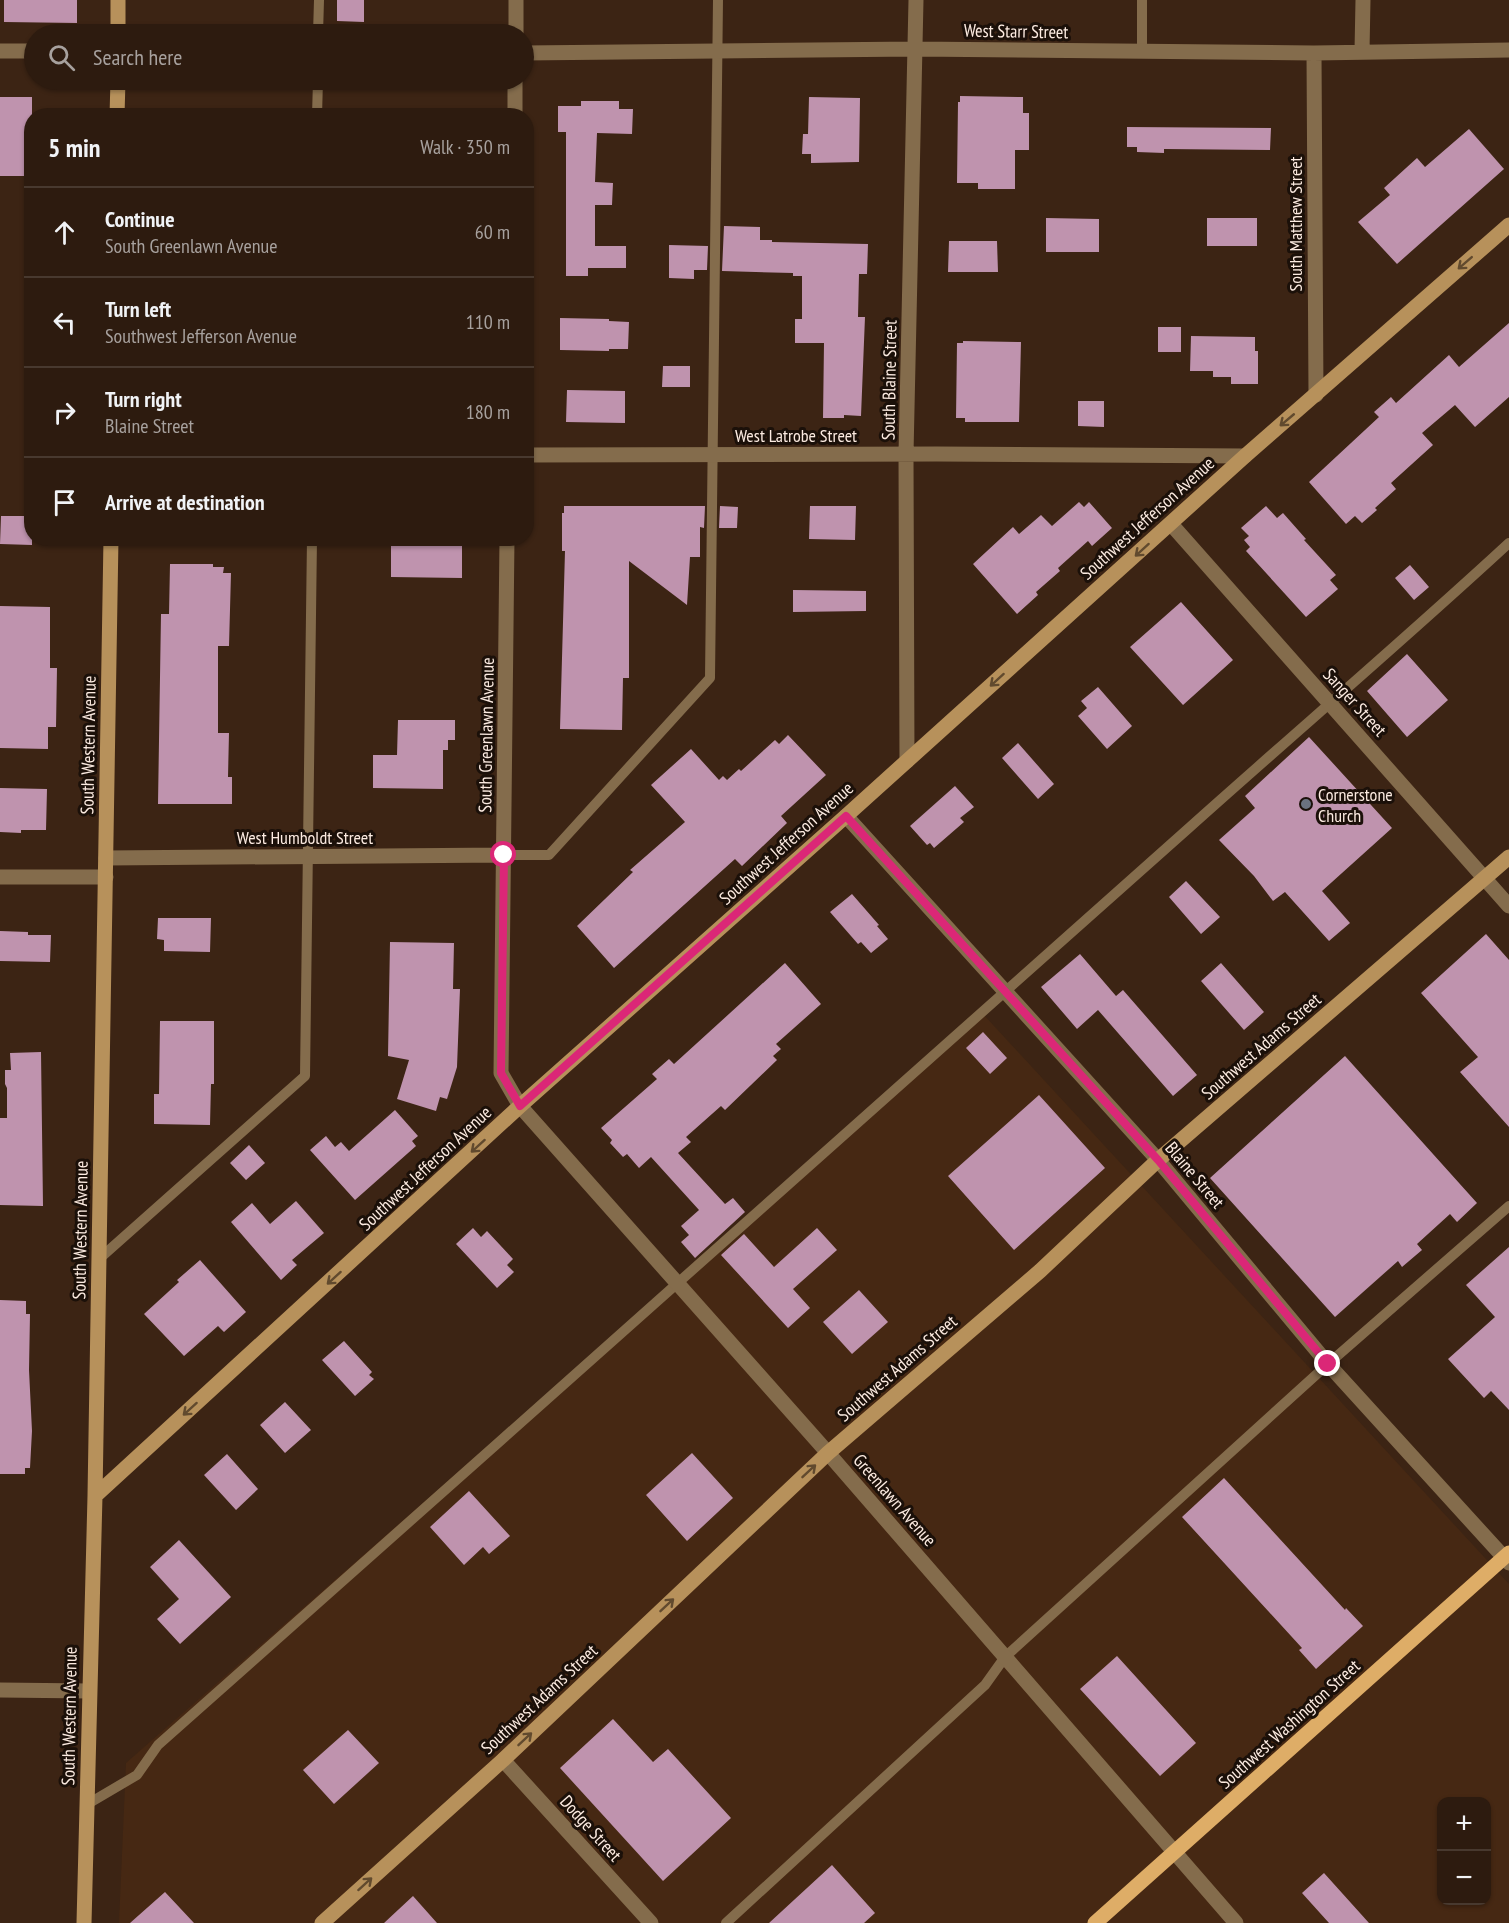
<!DOCTYPE html>
<meta charset="utf-8">
<style>
body{margin:0;font-family:"PT Sans Narrow",sans-serif;background:#39281d;color:#f1f3f6}
.controls{position:absolute;right:18px;bottom:18px;display:grid;overflow:hidden;border-radius:12px;box-shadow:0 2px 4px #0004}
.controls button{width:54px;height:54px;display:grid;place-items:center;padding:0;border:0;border-bottom:2px solid #48392f;background:#2d1b0f;color:#f1f3f6;font:30px sans-serif}
.stop{position:absolute;width:18px;height:18px;margin:-14px;border:4px solid #db2777;border-radius:50%;background:#fff}
.stop.end{background:#db2777;border-color:#fff;box-shadow:0 2px 6px #0008}
.list{margin:0;padding:0;list-style:none}
h2{display:flex;justify-content:space-between;align-items:center;height:78px;margin:0;padding:0 24px;font-size:26px}
h2 small{font-size:20px;font-weight:400;color:#a7a19e}
.list li{display:grid;grid-template-columns:39px 1fr auto;gap:18px;align-items:center;box-sizing:border-box;height:90px;padding:0 24px;border-top:2px solid #48392f}
.list b{display:block;font-size:22px;white-space:nowrap}
.list p{margin:0;font-size:20px;white-space:nowrap;color:#a7a19e}
.list em{font-size:20px;font-style:normal;color:#a7a19e}
.icon{flex:none;width:33px;height:33px;fill:none;stroke:currentColor;stroke-width:2;stroke-linecap:round;stroke-linejoin:round}
.map{position:relative;flex:none;width:1509px;height:1923px;overflow:hidden}
.search{position:absolute;background:#2d1b0f;box-shadow:0 2px 4px #0004;left:24px;top:24px;width:510px;height:66px;display:flex;align-items:center;gap:15px;box-sizing:border-box;padding:0 21px;border-radius:33px;color:#a7a19e;font-size:22px}
.panel{position:absolute;background:#2d1b0f;box-shadow:0 2px 4px #0004;left:24px;top:108px;width:510px;height:438px;border-radius:24px}
.map>svg:first-child{display:block}
.built{fill:#462813;fill-rule:evenodd}
.building{fill:#bf93ae}
.lines{fill:none;stroke-linecap:round;stroke-linejoin:round}
.service{stroke:#846c4c;stroke-width:10}
.minor{stroke:#846c4c;stroke-width:15}
.secondary{stroke:#b7915b;stroke-width:15}
.primary{stroke:#dead67;stroke-width:15}
.oneway{stroke:#614a2e}
.route{stroke:#db2777;stroke-width:8}
.worship-dot{fill:#6b7280;stroke:#1b1009;stroke-width:2}
.labels{text-anchor:middle;dominant-baseline:central;stroke-width:6;stroke-linejoin:round;paint-order:stroke}
.street-label{font-size:18px;fill:#fcebe1;stroke:#1b1009}
.poi-label{font-size:18px;fill:#fcebe1;stroke:#1b1009;text-anchor:start}
</style>
<div class="map">
<svg width="1509" height="1923" viewBox="0 0 1509 1923">
<rect width="100%" height="100%" fill="#3c2414"/>
<!-- built -->
<path class="built" d="M 982,1013 L 1509,1584 L 1509,1923 L 119,1923 L 126,1763 ZM 1442,1802 L 1486,1802 L 1486,1900 L 1442,1900 Z"/>
<!-- building -->
<path class="building" d="M 4,0 L 77,0 L 77,23 L 4,22 Z
M 337,0 L 364,0 L 364,22 L 337,21 Z
M 960,96 L 1023,97 L 1023,113 L 1029,113 L 1029,150 L 1015,150 L 1015,189 L 978,189 L 978,183 L 957,183 L 958,102 L 960,102 Z
M 0,97 L 32,97 L 32,176 L 0,176 Z
M 809,97 L 860,98 L 859,162 L 811,163 L 811,154 L 802,154 L 803,134 L 808,134 Z
M 581,101 L 619,101 L 619,109 L 633,109 L 632,134 L 597,133 L 595,182 L 613,183 L 612,205 L 595,205 L 595,246 L 626,246 L 626,268 L 588,268 L 588,276 L 566,276 L 566,132 L 558,132 L 558,106 L 581,106 Z
M 1127,127 L 1271,128 L 1270,150 L 1164,149 L 1164,153 L 1137,152 L 1137,147 L 1127,147 Z
M 1469,129 L 1504,169 L 1397,264 L 1358,222 L 1390,195 L 1384,188 L 1417,158 L 1425,167 Z
M 1046,218 L 1099,219 L 1099,252 L 1046,252 Z
M 1207,218 L 1257,218 L 1257,246 L 1207,246 Z
M 724,226 L 760,227 L 760,240 L 772,240 L 772,242 L 868,244 L 867,274 L 859,274 L 858,317 L 865,317 L 861,416 L 844,415 L 844,418 L 823,418 L 824,343 L 795,343 L 795,319 L 802,319 L 802,276 L 793,276 L 793,273 L 722,271 Z
M 949,241 L 997,241 L 998,272 L 948,272 Z
M 669,245 L 708,246 L 707,270 L 694,270 L 694,279 L 669,278 Z
M 560,318 L 609,319 L 609,321 L 629,322 L 628,349 L 609,349 L 609,351 L 560,350 Z
M 1509,323 L 1509,397 L 1475,427 L 1455,405 L 1422,433 L 1433,445 L 1391,483 L 1396,489 L 1375,508 L 1377,510 L 1362,523 L 1355,516 L 1346,524 L 1309,482 L 1379,417 L 1374,412 L 1391,397 L 1396,403 L 1449,355 L 1459,367 Z
M 1158,327 L 1181,327 L 1181,352 L 1158,352 Z
M 1191,336 L 1255,337 L 1255,351 L 1258,351 L 1258,384 L 1231,384 L 1231,377 L 1213,377 L 1213,371 L 1190,371 Z
M 963,341 L 1021,342 L 1019,422 L 965,422 L 965,418 L 956,418 L 957,343 L 963,343 Z
M 663,366 L 690,366 L 690,387 L 662,387 Z
M 567,390 L 625,391 L 625,423 L 566,422 Z
M 1078,401 L 1104,401 L 1104,427 L 1078,426 Z
M 1079,502 L 1084,507 L 1089,502 L 1112,528 L 1092,546 L 1088,541 L 1058,568 L 1060,571 L 1036,592 L 1038,595 L 1017,614 L 973,564 L 1013,527 L 1019,534 L 1041,515 L 1052,526 Z
M 564,506 L 705,506 L 704,528 L 700,527 L 700,557 L 690,557 L 687,605 L 629,561 L 629,678 L 623,678 L 622,730 L 560,729 L 565,551 L 562,551 L 562,513 L 564,513 Z
M 720,506 L 738,507 L 737,528 L 719,528 Z
M 810,506 L 856,506 L 855,540 L 809,539 Z
M 1266,506 L 1277,518 L 1283,513 L 1306,539 L 1304,540 L 1336,575 L 1330,580 L 1338,589 L 1306,617 L 1246,551 L 1250,547 L 1244,540 L 1249,536 L 1241,528 Z
M 1,516 L 32,516 L 32,545 L 0,544 Z
M 391,538 L 462,538 L 462,578 L 391,577 Z
M 170,564 L 213,564 L 213,567 L 224,567 L 223,573 L 231,573 L 229,646 L 218,646 L 218,733 L 229,733 L 228,777 L 232,777 L 232,804 L 158,804 L 161,614 L 169,614 Z
M 1410,565 L 1429,587 L 1414,600 L 1395,578 Z
M 793,590 L 866,591 L 866,611 L 793,612 Z
M 1181,602 L 1233,660 L 1183,705 L 1130,647 Z
M 0,606 L 50,607 L 50,668 L 57,668 L 56,727 L 48,727 L 48,749 L 0,748 Z
M 1407,654 L 1448,700 L 1407,737 L 1367,691 Z
M 1098,687 L 1132,726 L 1107,749 L 1078,716 L 1087,708 L 1081,701 Z
M 398,720 L 455,720 L 455,740 L 448,740 L 448,750 L 443,750 L 443,789 L 373,788 L 373,755 L 397,755 Z
M 788,735 L 826,775 L 781,816 L 787,823 L 742,866 L 735,859 L 614,968 L 577,926 L 633,872 L 630,870 L 685,822 L 651,785 L 691,749 L 719,780 L 723,776 L 727,780 L 739,769 L 741,771 L 775,740 L 779,744 Z
M 1309,737 L 1392,828 L 1322,891 L 1350,923 L 1329,941 L 1285,892 L 1273,901 L 1254,876 L 1219,840 L 1255,808 L 1245,796 Z
M 1018,743 L 1054,784 L 1038,799 L 1002,758 Z
M 955,786 L 974,807 L 960,818 L 964,822 L 934,848 L 930,843 L 927,845 L 910,826 Z
M 0,788 L 47,789 L 46,830 L 21,830 L 21,833 L 0,832 Z
M 1186,881 L 1220,917 L 1201,934 L 1169,897 Z
M 852,894 L 879,925 L 877,926 L 888,939 L 871,953 L 861,942 L 858,944 L 830,912 Z
M 158,918 L 211,918 L 210,952 L 164,951 L 164,940 L 157,939 Z
M 0,931 L 28,932 L 28,935 L 51,935 L 50,962 L 0,961 Z
M 1486,934 L 1509,960 L 1509,1127 L 1460,1072 L 1478,1057 L 1421,993 Z
M 390,942 L 454,943 L 453,989 L 460,989 L 457,1067 L 447,1099 L 440,1097 L 436,1111 L 397,1099 L 409,1060 L 388,1056 Z
M 1080,954 L 1116,996 L 1123,990 L 1197,1075 L 1173,1096 L 1098,1010 L 1077,1029 L 1041,987 Z
M 785,963 L 821,1004 L 776,1044 L 781,1049 L 773,1056 L 777,1060 L 725,1110 L 721,1106 L 686,1137 L 691,1142 L 678,1153 L 725,1204 L 733,1198 L 745,1212 L 695,1258 L 681,1242 L 689,1235 L 681,1226 L 699,1210 L 651,1157 L 639,1168 L 627,1154 L 623,1157 L 610,1143 L 612,1140 L 601,1128 L 657,1079 L 652,1074 L 669,1059 L 674,1064 Z
M 1221,963 L 1264,1012 L 1244,1030 L 1201,981 Z
M 160,1021 L 214,1021 L 214,1084 L 211,1084 L 210,1125 L 154,1124 L 154,1094 L 159,1094 Z
M 983,1032 L 1007,1058 L 990,1074 L 966,1048 Z
M 41,1052 L 43,1206 L 0,1205 L 0,1118 L 7,1118 L 7,1088 L 5,1084 L 5,1070 L 11,1070 L 10,1053 Z
M 1345,1056 L 1477,1203 L 1457,1222 L 1450,1214 L 1417,1244 L 1422,1250 L 1402,1267 L 1398,1261 L 1335,1317 L 1210,1178 Z
M 1039,1095 L 1105,1168 L 1014,1250 L 948,1176 Z
M 395,1110 L 418,1136 L 412,1141 L 416,1146 L 355,1200 L 310,1150 L 326,1136 L 335,1147 L 341,1142 L 349,1151 Z
M 249,1145 L 265,1163 L 246,1180 L 230,1163 Z
M 296,1201 L 324,1233 L 292,1260 L 297,1265 L 281,1280 L 231,1222 L 252,1203 L 270,1224 Z
M 473,1228 L 481,1237 L 487,1231 L 513,1259 L 507,1265 L 514,1272 L 497,1288 L 456,1244 Z
M 817,1228 L 837,1250 L 793,1289 L 810,1308 L 788,1328 L 721,1255 L 744,1234 L 774,1267 Z
M 1509,1247 L 1509,1410 L 1491,1391 L 1484,1398 L 1448,1359 L 1495,1317 L 1466,1285 Z
M 200,1260 L 246,1312 L 224,1332 L 218,1326 L 184,1356 L 144,1314 L 179,1282 L 177,1280 Z
M 859,1290 L 888,1322 L 852,1354 L 823,1322 Z
M 0,1300 L 26,1301 L 26,1314 L 30,1314 L 29,1370 L 32,1431 L 30,1468 L 25,1468 L 25,1474 L 0,1474 Z
M 344,1341 L 372,1372 L 369,1375 L 374,1379 L 355,1396 L 322,1360 Z
M 285,1402 L 311,1430 L 285,1453 L 260,1425 Z
M 692,1453 L 733,1498 L 687,1541 L 646,1495 Z
M 227,1454 L 258,1489 L 236,1510 L 204,1475 Z
M 1224,1478 L 1345,1610 L 1346,1608 L 1363,1626 L 1316,1669 L 1299,1650 L 1302,1648 L 1182,1517 Z
M 469,1491 L 510,1536 L 489,1554 L 483,1547 L 464,1565 L 430,1527 Z
M 179,1540 L 231,1597 L 180,1644 L 157,1619 L 179,1599 L 150,1567 Z
M 1117,1656 L 1196,1743 L 1160,1776 L 1080,1689 Z
M 613,1719 L 653,1762 L 668,1749 L 731,1818 L 663,1881 L 560,1768 Z
M 348,1730 L 379,1763 L 334,1804 L 303,1770 Z
M 832,1865 L 875,1913 L 864,1923 L 769,1923 Z
M 1324,1873 L 1369,1923 L 1329,1923 L 1302,1893 Z
M 165,1892 L 194,1923 L 130,1923 Z
M 413,1896 L 437,1923 L 384,1923 Z"/>
<g class="lines">
<!-- service -->
<path class="service" d="M 318,34 L 319,0
M 1142,51 L 1142,0
M 317,116 L 318,80
M 504,855 L 549,855 L 710,678 L 718,0
M 99,1259 L 305,1076 L 312,538
M 86,1805 L 137,1775 L 158,1745 C 502,1439 847,1134 1190,827 C 1296,732 1404,640 1509,543
M 726,1923 L 985,1685 L 1005,1657 L 1328,1364 L 1509,1206"/>
<!-- minor -->
<path class="minor" d="M 516,34 L 516,0
M 0,51 L 34,51
M 1362,51 L 1363,0
M 524,53 L 916,49 L 1314,53 L 1509,50
M 1314,53 L 1316,395
M 515,116 L 515,80
M 526,455 L 937,454 L 1245,456
M 1171,524 L 1509,906
M 507,538 L 501,1073 L 520,1106 L 828,1453 L 1236,1923
M 907,761 L 906,454 L 916,0
M 846,816 L 1158,1160 L 1328,1364 L 1509,1563
M 106,858 L 504,855
M 0,877 L 106,877
M 0,1690 L 89,1691
M 503,1760 L 651,1923"/>
<!-- secondary -->
<path class="secondary" d="M 118,0 L 118,34
M 117,116 L 118,80
M 95,1496 L 520,1106 L 846,816 L 1245,456 L 1509,225
M 84,1923 L 95,1496 L 111,538
M 322,1923 L 503,1760 L 828,1453 L 1040,1271 L 1158,1160 L 1509,857"/>
<!-- primary -->
<path class="primary" d="M 1095,1923 L 1509,1553"/>
</g>
<!-- one-way arrows -->
<defs><path id="oneway-shaft" d="M-6 0H5M1.5-3L5.5 0L1.5 3" fill="none" stroke-width="1.6" stroke-linecap="round" stroke-linejoin="round" transform="scale(1.5)"/></defs>
<g class="oneway">
<use href="#oneway-shaft" transform="translate(1465 263) rotate(139)"/>
<use href="#oneway-shaft" transform="translate(1287 420) rotate(140)"/>
<use href="#oneway-shaft" transform="translate(1142 550) rotate(138)"/>
<use href="#oneway-shaft" transform="translate(997 680) rotate(138)"/>
<use href="#oneway-shaft" transform="translate(478 1146) rotate(138)"/>
<use href="#oneway-shaft" transform="translate(334 1278) rotate(138)"/>
<use href="#oneway-shaft" transform="translate(190 1409) rotate(138)"/>
<use href="#oneway-shaft" transform="translate(809 1471) rotate(-43)"/>
<use href="#oneway-shaft" transform="translate(667 1605) rotate(-43)"/>
<use href="#oneway-shaft" transform="translate(525 1739) rotate(-43)"/>
<use href="#oneway-shaft" transform="translate(365 1884) rotate(-42)"/>
</g>
<g class="lines">
<!-- route -->
<path class="route" d="M 504,855 L 501,1073 L 520,1106 L 846,816 L 1158,1160 L 1328,1364"/>
</g>
<!-- markers -->
<circle class="worship-dot" cx="1306" cy="804" r="6"/>
<g class="labels">
<!-- street labels -->
<g class="street-label">
<text transform="translate(1016 31) rotate(1)">West Starr Street</text>
<text transform="translate(1295 224) rotate(-90)">South Matthew Street</text>
<text transform="translate(889 380) rotate(-89)">South Blaine Street</text>
<text x="796" y="435">West Latrobe Street</text>
<text transform="translate(1147 518) rotate(-42)">Southwest Jefferson Avenue</text>
<text transform="translate(1355 702) rotate(48)">Sanger Street</text>
<text transform="translate(486 735) rotate(-89)">South Greenlawn Avenue</text>
<text transform="translate(88 745) rotate(-89)">South Western Avenue</text>
<text x="305" y="837">West Humboldt Street</text>
<text transform="translate(786 843) rotate(-42)">Southwest Jefferson Avenue</text>
<text transform="translate(1261 1046) rotate(-41)">Southwest Adams Street</text>
<text transform="translate(425 1168) rotate(-43)">Southwest Jefferson Avenue</text>
<text transform="translate(1195 1175) rotate(50)">Blaine Street</text>
<text transform="translate(80 1230) rotate(-89)">South Western Avenue</text>
<text transform="translate(897 1368) rotate(-41)">Southwest Adams Street</text>
<text transform="translate(895 1500) rotate(49)">Greenlawn Avenue</text>
<text transform="translate(539 1699) rotate(-43)">Southwest Adams Street</text>
<text transform="translate(69 1716) rotate(-89)">South Western Avenue</text>
<text transform="translate(1289 1724) rotate(-42)">Southwest Washington Street</text>
<text transform="translate(591 1828) rotate(48)">Dodge Street</text>
</g>
<!-- poi labels -->
<g class="poi-label">
<text x="1318" y="794">Cornerstone<tspan x="1318" dy="21">Church</tspan></text>
</g>
</g>
</svg>
<div class="controls">
<button>+</button>
<button>−</button>
</div>
<div class="stop" style="left:504px;top:855px"></div>
<div class="stop end" style="left:1328px;top:1364px"></div>
<div class="search"><svg class="icon" aria-label="search" viewBox="0 0 24 24"><circle cx="10" cy="10" r="6"/><path d="M15 15l6 6"/></svg>Search here</div>
<section class="panel">
<h2>5 min<small>Walk · 350 m</small></h2>
<ul class="list">
<li><svg class="icon" aria-label="ahead" viewBox="0 0 24 24"><path d="M12 20V5M6 11l6-6 6 6"/></svg><div><b>Continue</b><p>South Greenlawn Avenue</p></div><em>60 m</em></li>
<li><svg class="icon" aria-label="left" viewBox="0 0 24 24"><path d="M17 20v-9H6M10 6l-5 5 5 5"/></svg><div><b>Turn left</b><p>Southwest Jefferson Avenue</p></div><em>110 m</em></li>
<li><svg class="icon" aria-label="right" viewBox="0 0 24 24"><path d="M7 20v-9h11M14 6l5 5-5 5"/></svg><div><b>Turn right</b><p>Blaine Street</p></div><em>180 m</em></li>
<li><svg class="icon" aria-label="arrive" viewBox="0 0 24 24"><path d="M6 21V4h12l-3 4 3 4H6"/></svg><div><b>Arrive at destination</b></div></li>
</ul>
</section>
</div>
